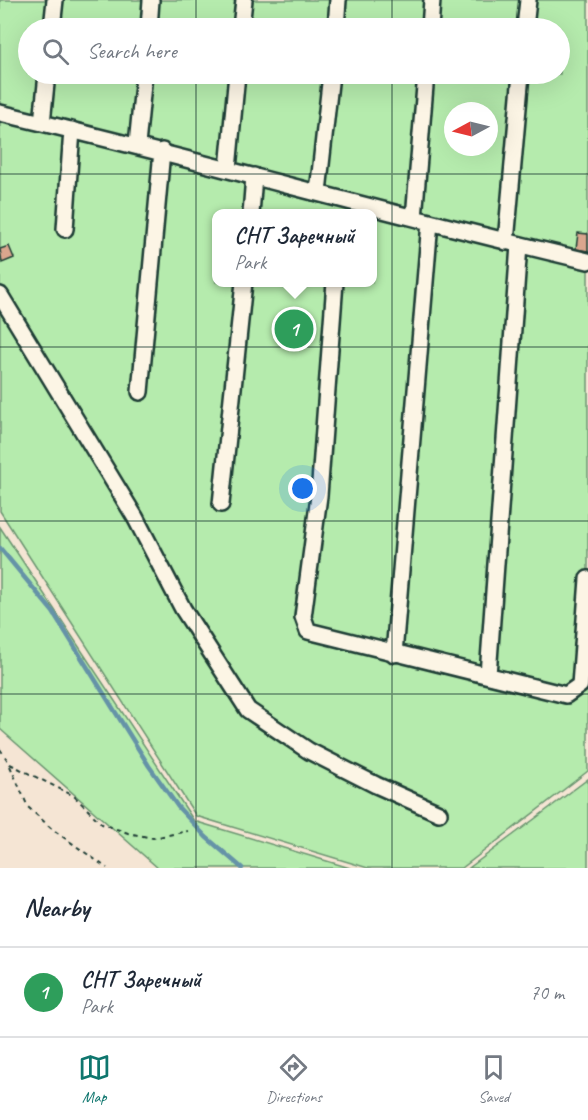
<!DOCTYPE html>
<meta charset="utf-8">
<style>
body{margin:0;font-family:Caveat,sans-serif;background:#f6f6f7;color:#1f2937}
.compass{position:absolute;left:444px;top:102px;width:54px;height:54px;border-radius:50%;background:#fff;box-shadow:0 6px 24px #0002;rotate:263deg}
.you{position:absolute;left:303px;top:489px;width:21px;height:21px;margin:-15px;border:4px solid #fff;border-radius:50%;background:#1a73e8;box-shadow:0 0 0 9px #1a73e833}
.badge{display:grid;place-items:center;width:39px;height:39px;border-radius:50%;background:#0f766e;color:#fff;font-size:20px;font-weight:700}
.pin{position:absolute;translate:-50% -50%;border:3px solid #fff;box-shadow:0 2px 6px #0006}
.popup{position:absolute;left:212px;top:209px;width:165px;height:78px;box-sizing:border-box;display:grid;place-content:center;border-radius:12px;background:#fff;filter:drop-shadow(0 2px 4px #0005);font-size:20px;white-space:nowrap;color:#747a83}
.popup b{font-size:22px;color:#1f2937}
.popup::after{content:'';position:absolute;left:50%;top:100%;margin-left:-12px;border:12px solid transparent;border-top-color:#fff}
.list{margin:0;padding:0;list-style:none}
h2{display:flex;justify-content:space-between;align-items:center;height:78px;margin:0;padding:0 24px;font-size:26px}
h2 small{font-size:20px;font-weight:400;color:#747a83}
.list li{display:grid;grid-template-columns:39px 1fr auto;gap:18px;align-items:center;box-sizing:border-box;height:90px;padding:0 24px;border-top:2px solid #e0e1e3}
.list b{display:block;font-size:22px;white-space:nowrap}
.list p{margin:0;font-size:20px;white-space:nowrap;color:#747a83}
.list em{font-size:20px;font-style:normal;color:#747a83}
.icon{flex:none;width:33px;height:33px;fill:none;stroke:currentColor;stroke-width:2;stroke-linecap:round;stroke-linejoin:round}
.map{position:relative;flex:none;width:588px;height:868px;overflow:hidden}
.search{position:absolute;background:#fff;box-shadow:0 6px 24px #0002;left:18px;right:18px;top:18px;height:66px;display:flex;align-items:center;gap:15px;box-sizing:border-box;padding:0 21px;border-radius:33px;color:#747a83;font-size:22px}
.sheet{height:168px;background:#fff}
nav{display:flex;justify-content:space-around;align-items:center;box-sizing:border-box;height:84px;border-top:2px solid #e0e1e3;background:#fff;font-size:16px;color:#747a83}
nav a{display:grid;justify-items:center;gap:3px}
nav .on{color:#0f766e}
.map>svg:first-child{display:block}
.green{fill:#b5ebad;stroke:#6a9470;stroke-width:1.5;fill-rule:evenodd}
.lines{fill:none;stroke-linecap:round;stroke-linejoin:round}
.stream{stroke:#6593a7;stroke-width:4.5}
.building{fill:#daa68e;stroke:#1f3d34;stroke-width:1.5}
.minor-casing{stroke:#1f3d34;stroke-width:20}
.path{stroke:#1f3d34;stroke-width:2;stroke-dasharray:4.5 4.5;stroke-linecap:butt}
.minor{stroke:#fcf5e5;stroke-width:15}
.grid{fill:none;stroke:#1f3d34;stroke-width:1.5;stroke-opacity:0.55}
</style>
<div class="map">
<svg width="588" height="868" viewBox="0 0 588 868">
<rect width="100%" height="100%" fill="#f5e5d4"/>
<filter id="ink" filterUnits="userSpaceOnUse"><feTurbulence type="fractalNoise" baseFrequency=".0167" numOctaves="2"/><feDisplacementMap in="SourceGraphic" scale="12" xChannelSelector="R" yChannelSelector="G"/><feConvolveMatrix kernelMatrix="1 2 1 2 8 2 1 2 1" color-interpolation-filters="sRGB"/></filter>
<g filter="url(#ink)">
<!-- green -->
<path class="green" d="M 0,0 L 588,0 L 588,771 L 462,868 L 368,868 L 196,816 L 0,511 ZM 28,28 L 560,28 L 560,74 L 28,74 ZM 453,111 L 489,111 L 489,147 L 453,147 ZM 216,214 L 372,214 L 372,282 L 216,282 Z
M 0,527 L 194,821 L 350,868 L 158,868 L 0,729 Z
M 588,779 L 588,868 L 469,868 Z"/>
<g class="lines">
<!-- stream -->
<path class="stream" d="M 0,548 L 53,612 L 149,766 L 178,807 L 206,837 L 242,868"/>
</g>
<!-- building -->
<path class="building" d="M 118,74 L 132,74 L 132,77 L 117,76 Z
M 578,233 L 588,234 L 588,251 L 576,249 Z
M 9,246 L 14,258 L 2,263 L 0,249 Z"/>
<g class="lines">
<defs>
<path id="minor" d="M 52,28 L 55,0
M 149,28 L 151,0
M 241,28 L 244,0
M 336,28 L 338,0
M 430,28 L 432,0
M 525,28 L 528,0
M 0,113 C 197,159 391,215 588,261
M 42,123 L 47,74
M 137,145 L 144,74
M 228,169 L 237,74
M 318,192 L 331,74
M 251,214 L 254,176
M 414,218 L 426,74
M 65,229 L 72,130
M 506,242 L 521,74
M 335,282 L 319,496 L 303,617 L 308,631 L 566,695 L 580,685 L 588,579
M 0,295 L 135,517 L 183,609 L 248,710 L 309,751 L 376,785 L 439,813
M 140,392 L 162,151
M 221,504 L 244,282
M 394,654 L 430,222
M 488,675 L 519,245"/>
</defs>
<!-- minor casing -->
<use href="#minor" class="minor-casing"/>
<!-- path -->
<path class="path" d="M 0,749 L 10,764 L 74,796 L 102,824 L 128,833 L 153,838 L 188,831
M 10,766 L 28,807 L 52,829 L 107,868"/>
<!-- minor -->
<use href="#minor" class="minor"/>
</g>
</g>
<!-- grid -->
<path class="grid" d="M 196,0 L 196,28M 392,0 L 392,28M 196,74 L 196,868M 392,74 L 392,868M 0,174 L 588,174M 0,347 L 588,347M 0,521 L 588,521M 0,694 L 588,694"/>
</svg>
<svg class="compass" viewBox="-18 -18 36 36"><path d="M0-13l5 13h-10z" fill="#e53935"/><path d="M0 13l5-13h-10z" fill="#747a83"/></svg>
<div class="you"></div>
<div class="pin badge" style="left:294px;top:329px;background:#2e9e5b">1</div>
<div class="popup"><b>СНТ Заречный</b>Park</div>
<div class="search"><svg class="icon" aria-label="search" viewBox="0 0 24 24"><circle cx="10" cy="10" r="6"/><path d="M15 15l6 6"/></svg>Search here</div>
</div>
<section class="sheet">
<h2>Nearby<small></small></h2>
<ul class="list">
<li><span class="badge" style="background:#2e9e5b">1</span><div><b>СНТ Заречный</b><p>Park</p></div><em>70 m</em></li>
</ul>
</section>
<nav>
<a class="on"><svg class="icon" aria-label="map" viewBox="0 0 24 24"><path d="M3 6l6-2 6 2 6-2v14l-6 2-6-2-6 2zM9 4v14M15 6v14"/></svg>Map</a>
<a><svg class="icon" aria-label="directions" viewBox="0 0 24 24"><path d="M12 3l9 9-9 9-9-9zM9 14v-3h6M13 9l2 2-2 2"/></svg>Directions</a>
<a><svg class="icon" aria-label="saved" viewBox="0 0 24 24"><path d="M7 4h10v16l-5-4-5 4z"/></svg>Saved</a>
</nav>
